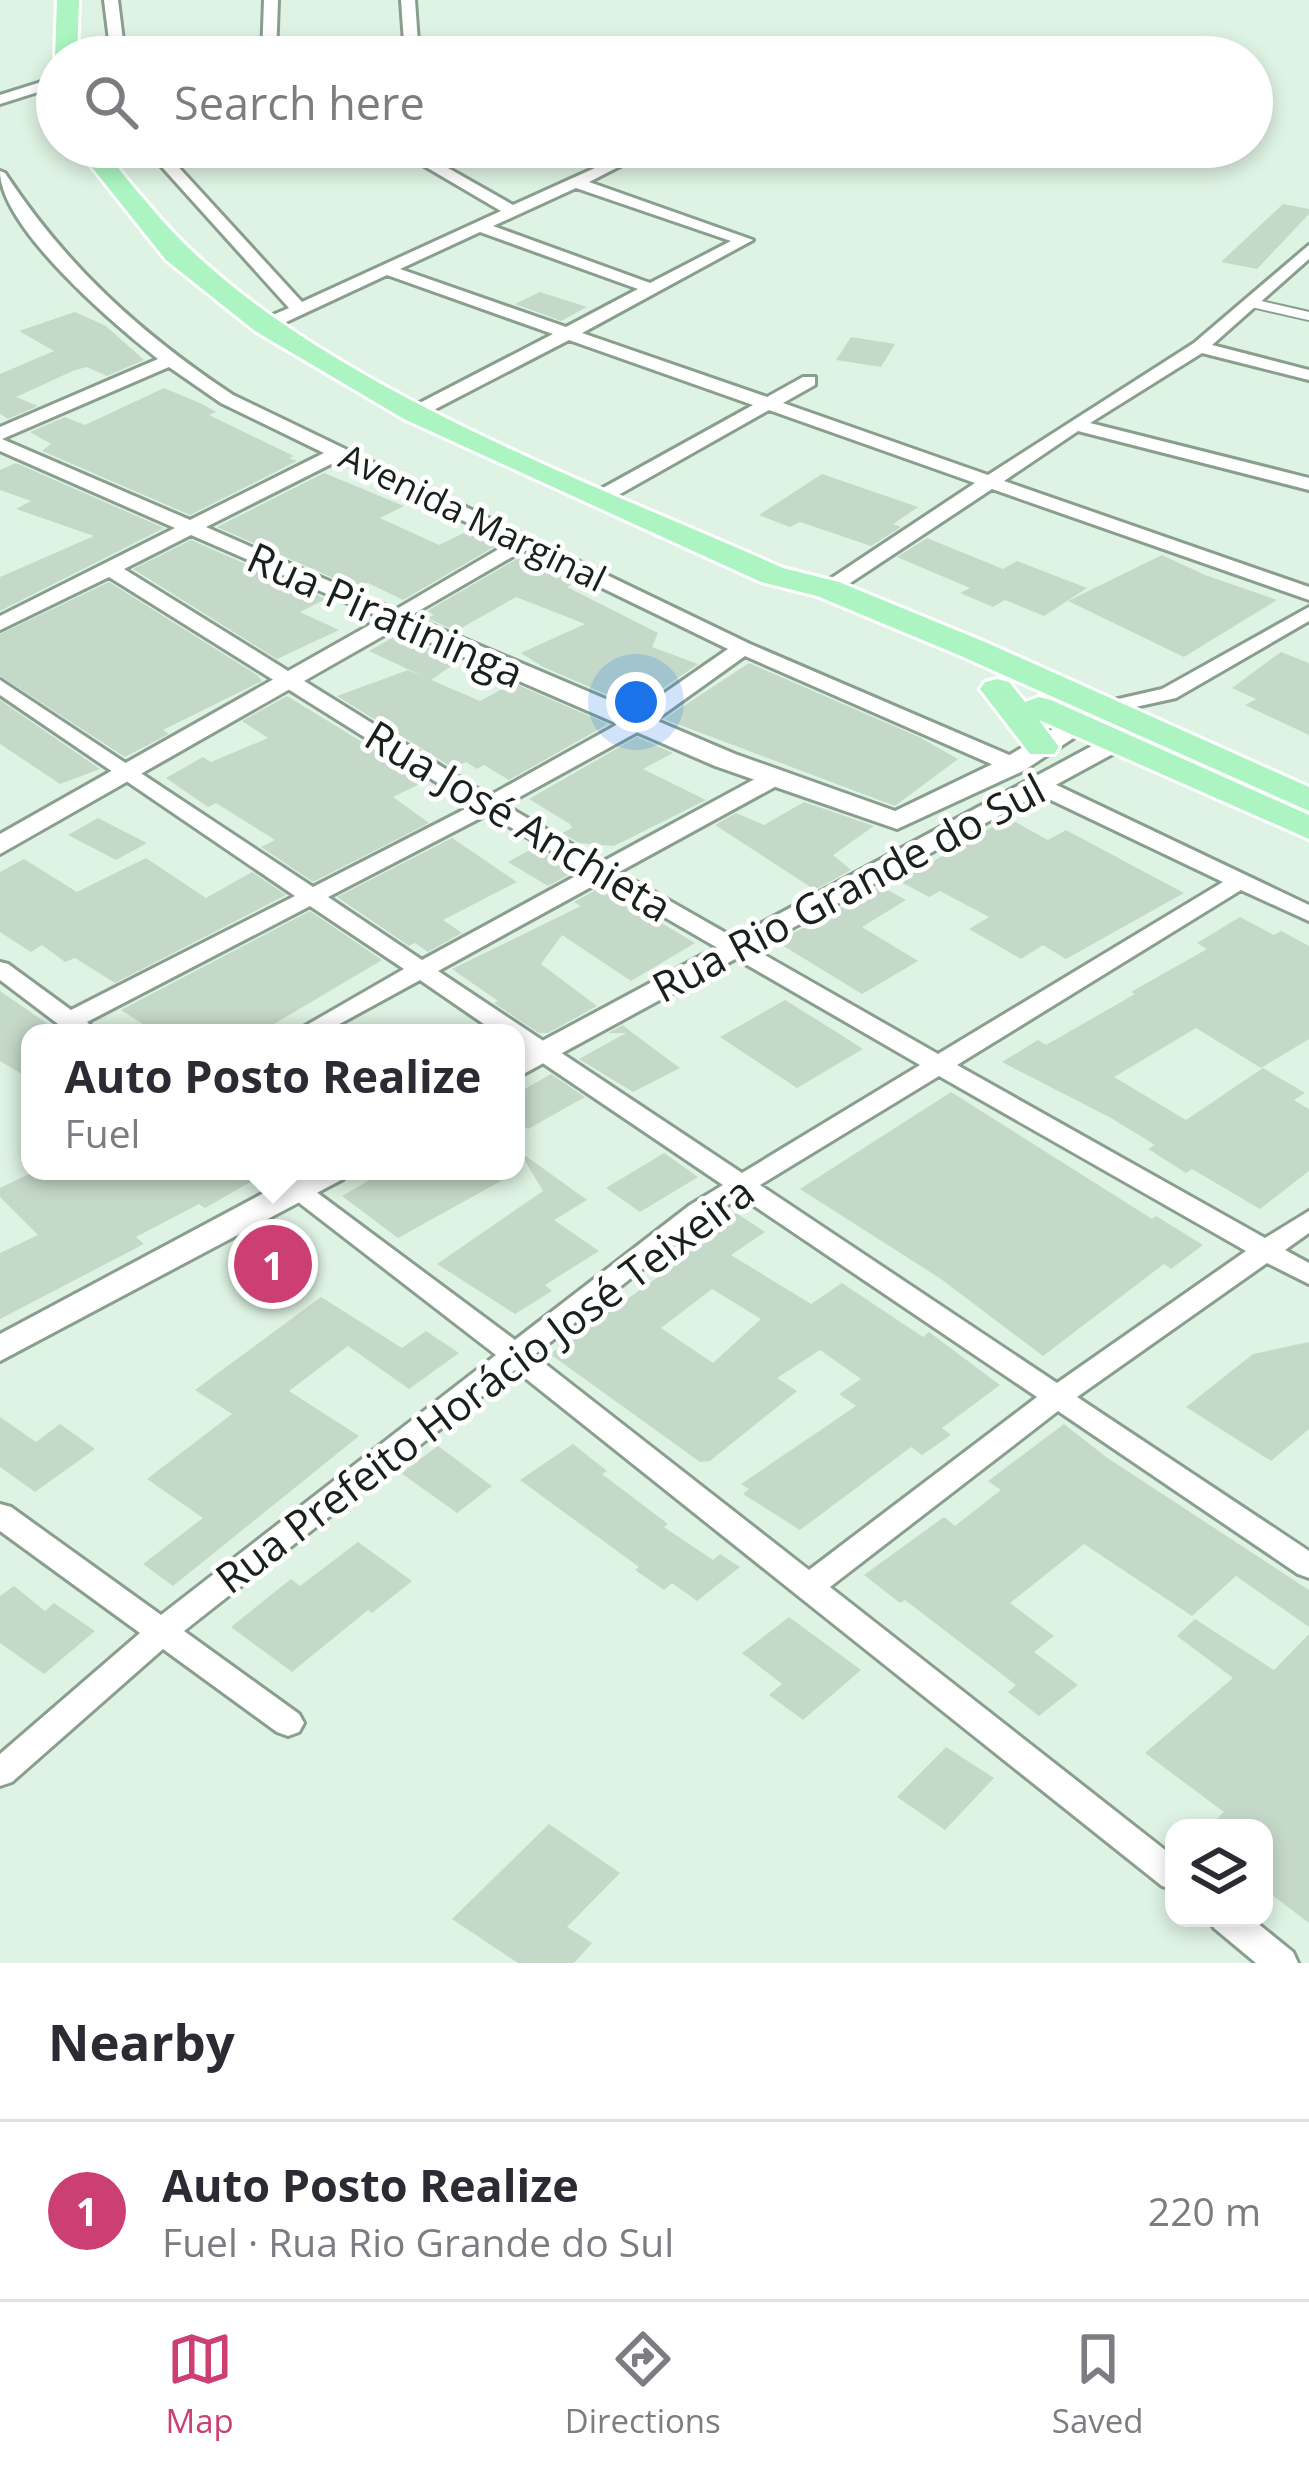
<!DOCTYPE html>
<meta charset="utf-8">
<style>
body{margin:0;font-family:"Open Sans",sans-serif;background:#f7f7f7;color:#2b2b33}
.controls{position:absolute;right:36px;bottom:36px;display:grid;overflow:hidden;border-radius:24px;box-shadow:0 6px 18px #0003}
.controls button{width:108px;height:108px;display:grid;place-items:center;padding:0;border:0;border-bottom:3px solid #e1e1e2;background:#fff;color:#2b2b33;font:60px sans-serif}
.you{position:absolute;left:636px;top:702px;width:42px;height:42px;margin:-30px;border:9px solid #fff;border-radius:50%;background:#1a73e8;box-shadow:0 0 0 18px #1a73e833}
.badge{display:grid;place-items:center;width:78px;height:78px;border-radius:50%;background:#cb3f73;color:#fff;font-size:39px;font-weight:700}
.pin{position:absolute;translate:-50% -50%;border:6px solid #fff;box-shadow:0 3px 12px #0006}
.popup{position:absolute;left:21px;top:1024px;width:504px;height:156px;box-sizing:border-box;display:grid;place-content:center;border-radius:24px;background:#fff;filter:drop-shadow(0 3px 9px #0005);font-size:39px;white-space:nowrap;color:#7c7c81}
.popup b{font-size:45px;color:#2b2b33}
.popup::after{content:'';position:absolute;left:50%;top:100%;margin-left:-24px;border:24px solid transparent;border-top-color:#fff}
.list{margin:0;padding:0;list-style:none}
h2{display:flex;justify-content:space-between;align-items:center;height:156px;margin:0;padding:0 48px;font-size:51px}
h2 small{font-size:39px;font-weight:400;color:#7c7c81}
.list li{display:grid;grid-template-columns:78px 1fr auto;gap:36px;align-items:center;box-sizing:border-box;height:180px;padding:0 48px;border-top:3px solid #e1e1e2}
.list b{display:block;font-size:45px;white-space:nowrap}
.list p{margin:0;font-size:39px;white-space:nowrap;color:#7c7c81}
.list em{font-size:39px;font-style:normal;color:#7c7c81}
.icon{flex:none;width:66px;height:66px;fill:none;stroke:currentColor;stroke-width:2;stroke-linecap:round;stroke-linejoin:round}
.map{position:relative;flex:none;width:1309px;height:1963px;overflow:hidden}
.search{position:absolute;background:#fff;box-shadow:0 6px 18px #0003;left:36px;right:36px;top:36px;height:132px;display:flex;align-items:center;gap:30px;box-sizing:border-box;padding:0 42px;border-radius:66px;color:#7c7c81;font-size:45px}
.sheet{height:336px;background:#fff}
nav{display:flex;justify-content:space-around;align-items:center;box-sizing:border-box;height:168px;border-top:3px solid #e1e1e2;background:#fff;font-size:33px;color:#7c7c81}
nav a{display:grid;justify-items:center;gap:6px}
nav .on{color:#cb3f73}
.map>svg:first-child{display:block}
.building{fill:#c5d9c9;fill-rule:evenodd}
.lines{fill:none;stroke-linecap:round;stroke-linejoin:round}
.service-casing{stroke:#8a9e8e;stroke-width:12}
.minor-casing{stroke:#8a9e8e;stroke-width:6}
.tertiary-casing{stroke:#8a9e8e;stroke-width:6}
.primary-casing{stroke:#fff;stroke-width:6}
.service{stroke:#fff;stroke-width:8}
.minor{fill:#fff;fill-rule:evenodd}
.tertiary{fill:#fff;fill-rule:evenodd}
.primary{fill:#acf5c2;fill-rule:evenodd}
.labels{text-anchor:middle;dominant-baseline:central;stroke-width:10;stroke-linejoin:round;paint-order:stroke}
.far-street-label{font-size:36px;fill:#19211b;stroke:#fff}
.street-label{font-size:42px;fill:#19211b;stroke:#fff}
</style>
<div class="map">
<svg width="1309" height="1963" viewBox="0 0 1309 1963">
<rect width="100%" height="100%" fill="#def3e3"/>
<!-- building -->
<path class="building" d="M 1283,204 L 1309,209 L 1309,214 L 1257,269 L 1221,262 Z
M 540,292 L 587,307 L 561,321 L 515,304 Z
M 75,312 L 106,326 L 144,360 L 107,376 L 87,367 L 75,370 L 16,397 L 38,406 L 8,419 L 0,414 L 0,374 L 54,351 L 19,331 Z
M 851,337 L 895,344 L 881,367 L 836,360 Z
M 164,388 L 202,404 L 216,412 L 209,415 L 294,456 L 289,458 L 297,461 L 190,515 L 42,451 L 51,444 L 30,432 L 65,417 L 85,425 Z
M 16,463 L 164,528 L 0,611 L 0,577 L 94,536 L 16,509 L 31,501 L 0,490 L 0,470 Z
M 324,473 L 404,506 L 380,518 L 439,545 L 470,530 L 499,544 L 403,600 L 368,583 L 351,586 L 217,527 Z
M 822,474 L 918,507 L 893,524 L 901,527 L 871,546 L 800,522 L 790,527 L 759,515 Z
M 927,538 L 1003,569 L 1017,561 L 1087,588 L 1044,616 L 1005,600 L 993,607 L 960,593 L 970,588 L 897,557 Z
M 191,540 L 326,599 L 300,612 L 339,630 L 277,659 L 133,569 Z
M 524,555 L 577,581 L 567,587 L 658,633 L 652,647 L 698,664 L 636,707 L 543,667 L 521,653 L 585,624 L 516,597 L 456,631 L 427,618 L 434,615 L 427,611 Z
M 1162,555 L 1205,575 L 1277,600 L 1184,657 L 1068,601 Z
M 109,582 L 257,675 L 262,681 L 163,730 L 169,734 L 125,757 L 0,676 L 0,634 Z
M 399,634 L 427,647 L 460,660 L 431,680 L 369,651 Z
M 1281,652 L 1309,663 L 1309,735 L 1245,705 L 1256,699 L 1232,688 Z
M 749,663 L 919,737 L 958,759 L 895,806 L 664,719 Z
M 408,670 L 480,701 L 513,683 L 608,724 L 509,780 L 484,765 L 477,769 L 466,762 L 453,768 L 337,696 Z
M 287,696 L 426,781 L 393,797 L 429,823 L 313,882 L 261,847 L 275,840 L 216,803 L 208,807 L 166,778 L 203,757 L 211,762 L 268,738 L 242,721 Z
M 0,700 L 100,769 L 60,784 L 0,744 Z
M 637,737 L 673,753 L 643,769 L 706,800 L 614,846 L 579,843 L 562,833 L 572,828 L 570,824 L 529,799 Z
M 804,802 L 874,826 L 833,855 L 851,870 L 815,890 L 715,825 L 736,813 L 764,825 Z
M 98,818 L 147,843 L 116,860 L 68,835 Z
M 1008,818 L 1048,840 L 1066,830 L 1184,893 L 1066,959 L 1043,945 L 1021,959 L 969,929 L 989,917 L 940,891 L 929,897 L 899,881 Z
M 452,838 L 517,882 L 443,920 L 462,933 L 428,952 L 415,943 L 409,946 L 337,897 Z
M 535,847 L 565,865 L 576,871 L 548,886 L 508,862 Z
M 146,858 L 206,898 L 252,872 L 286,895 L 115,983 L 75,958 L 65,962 L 42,945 L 31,952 L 0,932 L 0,872 L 24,859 L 77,892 Z
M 880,886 L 906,900 L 862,927 L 918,961 L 862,994 L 777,942 Z
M 601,887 L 695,943 L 631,981 L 562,935 L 541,964 L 597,1006 L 548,1033 L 539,1033 L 494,1003 L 498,1001 L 452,969 L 581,906 L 574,902 Z
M 310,911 L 382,960 L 259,1033 L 157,1033 L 121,1010 Z
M 1240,917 L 1274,935 L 1281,931 L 1309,946 L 1309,1039 L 1261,1068 L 1196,1028 L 1114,1077 L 1186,1120 L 1263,1068 L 1305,1093 L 1294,1100 L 1309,1109 L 1309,1171 L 1260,1209 L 1192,1169 L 1186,1173 L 1148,1149 L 1155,1145 L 1111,1118 L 1002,1062 L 1038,1040 L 1046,1045 L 1135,994 L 1131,992 L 1207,949 L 1197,943 Z
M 0,991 L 61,1033 L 30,1033 L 30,1079 L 0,1061 Z
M 785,1000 L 830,1028 L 863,1049 L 797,1088 L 720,1037 Z
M 623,1025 L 630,1031 L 680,1068 L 633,1092 L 579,1059 L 626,1033 L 608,1033 Z
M 551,1074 L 585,1097 L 528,1129 L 516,1120 L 516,1094 Z
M 951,1092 L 1152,1219 L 1156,1216 L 1203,1245 L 1171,1269 L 1164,1264 L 1043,1356 L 941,1279 L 800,1189 Z
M 519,1151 L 587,1200 L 554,1220 L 599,1251 L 545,1285 L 552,1291 L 515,1314 L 437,1264 L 543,1191 Z
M 664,1153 L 698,1177 L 640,1212 L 606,1188 Z
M 35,1171 L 254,1171 L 259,1177 L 205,1208 L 199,1204 L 136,1237 L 144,1244 L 0,1319 L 0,1253 L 38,1235 L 0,1197 L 0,1188 Z
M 385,1171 L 519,1171 L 398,1238 L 342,1196 Z
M 736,1213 L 765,1232 L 731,1255 L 811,1304 L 842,1283 L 923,1337 L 929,1332 L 1000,1385 L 942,1428 L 951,1435 L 922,1455 L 911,1447 L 800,1530 L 743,1494 L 749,1489 L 741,1484 L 856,1406 L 839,1394 L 861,1379 L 820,1350 L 777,1378 L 797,1391 L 710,1461 L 700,1462 L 550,1354 L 668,1270 L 700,1244 L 694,1240 ZM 712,1289 L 761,1319 L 713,1363 L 661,1328 Z
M 321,1297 L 402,1348 L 426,1331 L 459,1353 L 409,1389 L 348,1346 L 289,1391 L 359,1436 L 173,1586 L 143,1564 L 203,1518 L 147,1479 L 232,1414 L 195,1390 Z
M 1309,1342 L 1309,1429 L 1271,1461 L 1186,1407 L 1253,1354 Z
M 0,1417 L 36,1442 L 60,1424 L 95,1449 L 35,1492 L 0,1467 Z
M 1064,1424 L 1106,1457 L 1309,1590 L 1309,1627 L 1236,1576 L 1192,1616 L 1084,1544 L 1010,1603 L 1054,1636 L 1034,1652 L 1078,1685 L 1039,1716 L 1008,1692 L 1016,1685 L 905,1600 L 900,1603 L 864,1575 L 944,1517 L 955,1526 L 1001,1490 L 988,1481 Z
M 573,1444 L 607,1471 L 602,1474 L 668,1524 L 664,1527 L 713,1560 L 720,1554 L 740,1567 L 697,1601 L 672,1583 L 664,1590 L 635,1570 L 639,1567 L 520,1480 Z
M 438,1446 L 492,1486 L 457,1513 L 401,1473 Z
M 358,1542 L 412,1581 L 372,1613 L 368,1610 L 292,1672 L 231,1627 L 291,1579 L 300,1586 Z
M 14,1586 L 45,1611 L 54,1603 L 95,1631 L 44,1674 L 0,1643 L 0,1596 Z
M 789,1617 L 861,1670 L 803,1720 L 769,1695 L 782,1684 L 742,1653 Z
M 1195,1619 L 1274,1670 L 1309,1634 L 1309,1923 L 1264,1889 L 1264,1828 L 1207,1828 L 1224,1812 L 1145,1753 L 1233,1678 L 1177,1636 Z
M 946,1747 L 994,1778 L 945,1830 L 897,1797 Z
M 549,1824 L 620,1873 L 567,1927 L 592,1943 L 574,1963 L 518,1963 L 452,1919 Z"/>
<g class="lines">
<defs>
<path id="service" d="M 1252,303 L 1309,316"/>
<path id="minor" d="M 104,0 L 118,0 L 125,57 L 111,57 Z
M 264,0 L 278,0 L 276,57 L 262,57 Z
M 401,0 L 415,0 L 419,57 L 405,57 Z
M 57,77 L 57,86 L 0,104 L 0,95 Z
M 144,147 L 160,147 L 302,302 L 501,211 L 392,147 L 411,147 L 513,205 L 606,163 L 579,147 L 598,147 L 626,163 L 589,182 L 753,240 L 582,333 L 767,397 L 803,377 L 815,377 L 815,385 L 783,403 L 988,475 L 1194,343 L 1309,245 L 1309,259 L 1212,345 L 1309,370 L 1309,380 L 1202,353 L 1090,423 L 1309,478 L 1309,490 L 1078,431 L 1004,481 L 1309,587 L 1309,600 L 992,489 L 835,593 L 821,593 L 821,585 L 975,483 L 769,410 L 606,502 L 592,502 L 592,494 L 753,405 L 569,340 L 420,417 L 408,417 L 408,409 L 553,334 L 387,275 L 271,329 L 259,329 L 259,321 L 289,308 ZM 576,188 L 731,241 L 650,283 L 493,226 ZM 480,232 L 638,289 L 566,327 L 400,269 Z
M 0,171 L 5,173 C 66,266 141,334 233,395 L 750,644 L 1021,760 L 1024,765 L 1021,770 L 1005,770 L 745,656 L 643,729 L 505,805 L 602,862 L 766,773 L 782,773 L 785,778 L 782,783 L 619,872 L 938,1054 L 1223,882 L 1030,790 L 1027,785 L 1030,780 L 1046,780 L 1309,905 L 1309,921 L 1241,890 L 957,1065 L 1265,1238 L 1309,1211 L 1309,1233 L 1285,1250 L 1309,1263 L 1309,1284 L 1267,1263 L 1077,1397 L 1309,1551 L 1309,1578 L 1298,1574 L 1058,1411 L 830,1587 L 1174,1857 L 1174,1890 L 1162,1886 L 515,1370 L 184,1631 L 299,1714 L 304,1723 L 299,1732 L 288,1736 L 277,1732 L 163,1649 L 12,1782 L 0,1786 L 0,1754 L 140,1633 L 0,1531 L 0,1504 L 11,1507 L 161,1615 L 496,1355 L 258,1171 L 288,1171 L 515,1340 L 690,1205 L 723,1185 L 516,1045 L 516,1033 L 497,1033 L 420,980 L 323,1033 L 293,1033 L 404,969 L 310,906 L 87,1022 L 98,1033 L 70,1033 L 0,980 L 0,962 L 8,964 L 71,1010 L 295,896 L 0,695 L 0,680 L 313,887 L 473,805 L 109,577 L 0,630 L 0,616 L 175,528 L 0,451 L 0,427 L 158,359 C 115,325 0,228 0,171 ZM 169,367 L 221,403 L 324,453 L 190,520 L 2,439 ZM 339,460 L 509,543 L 395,610 L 206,527 ZM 191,535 L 396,624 L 524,550 L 728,649 L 627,719 L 489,796 L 124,569 ZM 488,814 L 585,871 L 422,960 L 328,897 ZM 602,881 L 920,1065 L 742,1173 L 438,971 ZM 939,1076 L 1246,1251 L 1057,1383 L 760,1185 ZM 741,1197 L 1037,1397 L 809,1570 L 534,1355 L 708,1217 Z
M 1309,607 L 1309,621 L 1176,698 L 1108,713 L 1097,707 L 1101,703 L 1162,689 Z
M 1209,1918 L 1251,1918 L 1293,1952 L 1298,1963 L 1256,1963 L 1214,1928 Z"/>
<path id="tertiary" d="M 396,610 L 735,754 L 895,811 L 1003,759 L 1099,701 L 1117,701 L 1121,707 L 1023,771 L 897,829 L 715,766 L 397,628 L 0,854 L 0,834 Z
M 1146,717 L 1155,719 L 1159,725 L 1155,731 L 516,1078 L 516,1055 Z
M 305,1171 L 347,1171 L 343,1179 L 0,1361 L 0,1334 Z"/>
<path id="primary" d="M 57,0 L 79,0 L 77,57 L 55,57 Z
M 82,147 L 106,147 C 116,169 134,187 149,205 C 288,375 584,479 783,568 L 839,582 L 985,642 L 1309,787 L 1309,811 L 961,656 L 817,596 L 761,582 L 404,419 L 255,331 L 166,260 L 91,166 Z
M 997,679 L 1009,682 L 1025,702 L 1039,697 L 1051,700 L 1309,815 L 1309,839 L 1039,720 L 1059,747 L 1054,754 L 1030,754 L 980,689 L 985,682 Z"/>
</defs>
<!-- service casing -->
<use href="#service" class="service-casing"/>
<!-- minor casing -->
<use href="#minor" class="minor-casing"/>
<!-- tertiary casing -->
<use href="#tertiary" class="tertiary-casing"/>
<!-- primary casing -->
<use href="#primary" class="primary-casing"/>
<!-- service -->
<use href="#service" class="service"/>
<!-- minor -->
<use href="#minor" class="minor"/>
<!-- tertiary -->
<use href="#tertiary" class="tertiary"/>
<!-- primary -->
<use href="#primary" class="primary"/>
</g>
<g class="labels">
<!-- far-street labels -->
<g class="far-street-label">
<text transform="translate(473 517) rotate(26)">Avenida Marginal</text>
</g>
<!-- street labels -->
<g class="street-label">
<text transform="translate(386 614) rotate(24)">Rua Piratininga</text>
<text transform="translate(519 820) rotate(31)">Rua José Anchieta</text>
<text transform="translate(848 887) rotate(-28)">Rua Rio Grande do Sul</text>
<text transform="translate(484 1384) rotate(-37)">Rua Prefeito Horácio José Teixeira</text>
</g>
</g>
</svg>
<div class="controls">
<button><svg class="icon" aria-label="layers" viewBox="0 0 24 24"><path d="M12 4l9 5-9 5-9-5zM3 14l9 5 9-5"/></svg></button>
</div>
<div class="you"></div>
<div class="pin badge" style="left:273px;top:1264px">1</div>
<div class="popup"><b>Auto Posto Realize</b>Fuel</div>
<div class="search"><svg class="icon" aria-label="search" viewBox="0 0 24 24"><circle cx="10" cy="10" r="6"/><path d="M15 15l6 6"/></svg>Search here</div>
</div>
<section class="sheet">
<h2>Nearby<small></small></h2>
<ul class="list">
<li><span class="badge">1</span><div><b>Auto Posto Realize</b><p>Fuel · Rua Rio Grande do Sul</p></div><em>220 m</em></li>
</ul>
</section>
<nav>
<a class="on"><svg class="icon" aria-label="map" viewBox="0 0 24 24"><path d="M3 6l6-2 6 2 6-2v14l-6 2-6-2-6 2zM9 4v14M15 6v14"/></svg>Map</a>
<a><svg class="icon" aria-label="directions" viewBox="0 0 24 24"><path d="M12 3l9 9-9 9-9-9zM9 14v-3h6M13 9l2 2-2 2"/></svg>Directions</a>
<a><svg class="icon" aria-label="saved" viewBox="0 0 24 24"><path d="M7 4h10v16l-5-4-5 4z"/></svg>Saved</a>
</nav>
